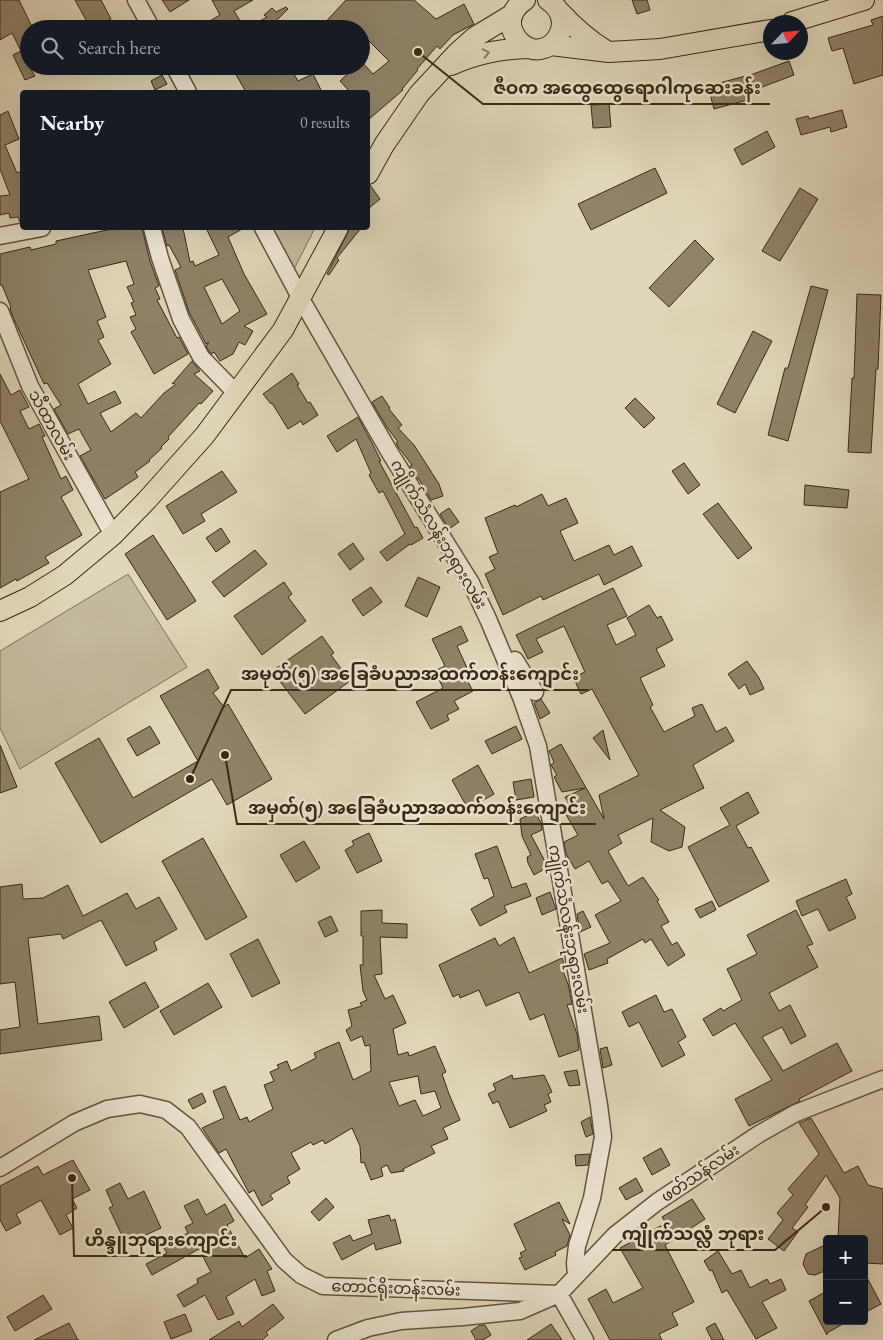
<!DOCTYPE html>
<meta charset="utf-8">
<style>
body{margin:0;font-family:"EB Garamond","Noto Sans Myanmar",serif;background:#242831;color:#f1f3f6}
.controls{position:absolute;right:15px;bottom:15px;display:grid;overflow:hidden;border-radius:5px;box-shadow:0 5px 20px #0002}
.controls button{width:45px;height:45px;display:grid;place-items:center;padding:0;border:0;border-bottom:1px solid #363941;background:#171b24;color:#f1f3f6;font:25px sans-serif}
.compass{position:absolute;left:763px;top:15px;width:45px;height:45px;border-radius:50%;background:#171b24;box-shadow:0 5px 20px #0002;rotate:64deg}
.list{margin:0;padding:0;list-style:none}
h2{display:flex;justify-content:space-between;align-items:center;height:65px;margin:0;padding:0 20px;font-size:21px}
h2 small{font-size:16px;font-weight:400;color:#9ea1a6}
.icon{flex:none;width:28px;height:28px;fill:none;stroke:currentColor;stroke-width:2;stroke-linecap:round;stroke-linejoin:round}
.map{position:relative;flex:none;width:883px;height:1340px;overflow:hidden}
.search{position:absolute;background:#171b24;box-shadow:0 5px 20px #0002;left:20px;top:20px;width:350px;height:55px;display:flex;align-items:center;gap:12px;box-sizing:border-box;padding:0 18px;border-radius:28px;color:#9ea1a6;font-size:19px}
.panel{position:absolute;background:#171b24;box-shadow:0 5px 20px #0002;left:20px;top:90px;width:350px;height:140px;border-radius:5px}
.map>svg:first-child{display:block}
.green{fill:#c3b99e;stroke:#7e7159}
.building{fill:#8f836a;stroke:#382914;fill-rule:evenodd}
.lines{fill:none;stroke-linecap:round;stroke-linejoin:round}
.minor-casing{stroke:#62543e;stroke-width:19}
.major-casing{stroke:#382914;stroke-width:22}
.minor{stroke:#ebe5d2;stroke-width:16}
.major{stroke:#e0d7ba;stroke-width:20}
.oneway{stroke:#8c8067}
.labels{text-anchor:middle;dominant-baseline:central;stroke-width:5;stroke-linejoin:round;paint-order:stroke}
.street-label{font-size:16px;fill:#382914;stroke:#ebe5d2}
.leader{fill:none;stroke:#382914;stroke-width:2}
.callout-dot{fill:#382914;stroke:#ebe5d2;stroke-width:2}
.callout-label{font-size:18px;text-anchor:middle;font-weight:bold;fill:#382914;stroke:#ebe5d2;stroke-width:5;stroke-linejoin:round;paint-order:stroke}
</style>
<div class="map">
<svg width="883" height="1340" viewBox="0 0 883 1340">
<rect width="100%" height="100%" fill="#e0d7ba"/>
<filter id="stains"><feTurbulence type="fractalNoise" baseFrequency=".004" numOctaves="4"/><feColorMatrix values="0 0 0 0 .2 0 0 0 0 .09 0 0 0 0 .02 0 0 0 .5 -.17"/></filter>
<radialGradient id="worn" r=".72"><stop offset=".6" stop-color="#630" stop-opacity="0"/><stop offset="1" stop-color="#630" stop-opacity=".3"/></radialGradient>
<!-- green -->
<path class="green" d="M 271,228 L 315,228 L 293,271 Z
M 128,574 L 187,667 L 20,769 L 0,728 L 0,651 Z"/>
<!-- building -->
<path class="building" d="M 0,0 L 19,0 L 33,29 L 29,29 L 29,66 L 35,76 L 25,80 L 13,55 L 21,51 L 12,33 L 0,40 Z
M 75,0 L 101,0 L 111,19 L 91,29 Z
M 162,0 L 189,0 L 170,12 Z
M 212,0 L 253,0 L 234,11 L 245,29 L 196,29 L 220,15 Z
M 346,0 L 414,0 L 436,19 L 464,4 L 474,24 L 453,35 L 440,49 L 437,46 L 417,69 L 418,70 L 402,89 L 403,90 L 368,120 L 368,92 L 350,92 L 340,81 L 356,66 L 361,66 L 361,61 L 373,74 L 389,61 L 361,33 L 361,29 L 319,29 Z
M 632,0 L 647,0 L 650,10 L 637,14 Z
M 286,7 L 288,9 L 268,29 L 246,29 L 267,17 L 264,15 L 272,8 L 276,12 Z
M 883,16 L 883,75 L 854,84 L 843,48 L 832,51 L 828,38 L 873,25 L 871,20 Z
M 789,61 L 794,75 L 749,92 L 751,99 L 714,109 L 708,86 L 753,74 Z
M 243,66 L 278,66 L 282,74 L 291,69 L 298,81 L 313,74 L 322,92 L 246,92 L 234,71 Z
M 162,75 L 167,84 L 155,90 L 151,81 Z
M 609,104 L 611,127 L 593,128 L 591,105 Z
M 842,110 L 847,127 L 831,132 L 830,127 L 801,135 L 796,119 L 808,116 L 809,119 Z
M 8,111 L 19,139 L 5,145 L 17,173 L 22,171 L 22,195 L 21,195 L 22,222 L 20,222 L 18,217 L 10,218 L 9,213 L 0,215 L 0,196 L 10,195 L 0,169 L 0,115 Z
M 767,131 L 775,147 L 742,165 L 734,149 Z
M 655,168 L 667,193 L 591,230 L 578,204 Z
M 370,185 L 380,199 L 368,209 L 368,186 Z
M 800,188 L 818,199 L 780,261 L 762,251 Z
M 116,228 L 142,228 L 150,261 L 159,286 L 155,288 L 160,299 L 157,300 L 177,338 L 179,337 L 188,354 L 154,374 L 131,332 L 136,329 L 130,317 L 136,315 L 131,303 L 134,302 L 127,287 L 134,284 L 126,261 L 88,270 L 106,317 L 97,321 L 104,337 L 98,340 L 111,364 L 78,384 L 88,404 L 115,391 L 121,403 L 100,413 L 111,432 L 136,413 L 141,418 L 164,393 L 175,385 L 174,383 L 172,384 L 192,361 L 200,371 L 194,374 L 213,391 L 201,404 L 199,403 L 168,437 L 169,439 L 161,447 L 162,448 L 149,460 L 150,461 L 135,472 L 138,477 L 105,499 L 80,456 L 91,450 L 79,429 L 68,434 L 54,409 L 61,405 L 47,383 L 44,384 L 12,315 L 10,308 L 11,307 L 2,285 L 0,285 L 0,254 L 30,247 L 31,250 L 56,244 L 56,241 Z
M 162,228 L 183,228 L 190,262 L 193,261 L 195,266 L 219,255 L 206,228 L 244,228 L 228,237 L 244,274 L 267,314 L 244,326 L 253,331 L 245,345 L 239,342 L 233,354 L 220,361 L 214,352 L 212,354 L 209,351 L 206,346 L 209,342 L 206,344 L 189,312 L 175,270 L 181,267 L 169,245 L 167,246 ZM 222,279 L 240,311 L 222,324 L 204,287 Z
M 350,228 L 361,228 L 337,258 L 339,260 L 329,275 L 327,274 Z
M 695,240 L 714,259 L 669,307 L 649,288 Z
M 811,286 L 828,290 L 788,441 L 768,435 L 785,368 L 788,368 Z
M 857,294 L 881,295 L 878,369 L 876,369 L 871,453 L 848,452 L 852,378 L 854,378 Z
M 753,331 L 772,341 L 735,413 L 717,404 Z
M 292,373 L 299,384 L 297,385 L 308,403 L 310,402 L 318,415 L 303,425 L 301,421 L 288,429 L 272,403 L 271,404 L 263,394 Z
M 0,374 L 11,395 L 20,390 L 29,407 L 20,411 L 29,429 L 39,424 L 45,436 L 42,437 L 61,479 L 66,476 L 73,490 L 61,497 L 82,535 L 45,557 L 49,563 L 24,577 L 17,581 L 16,579 L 0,588 L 0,492 L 29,479 L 0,421 Z
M 382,396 L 390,408 L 389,409 L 402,425 L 398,428 L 414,445 L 439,484 L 443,496 L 431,500 L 419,479 L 418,479 L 410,466 L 412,465 L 399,448 L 396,443 L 398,442 L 386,426 L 372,402 Z
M 635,398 L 655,418 L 644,428 L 625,408 Z
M 358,417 L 372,443 L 381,461 L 379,461 L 415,528 L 417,527 L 423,538 L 411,545 L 410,544 L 387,561 L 380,552 L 405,534 L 383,491 L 379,493 L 369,475 L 371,473 L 356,439 L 337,452 L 327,436 Z
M 684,463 L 700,485 L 688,494 L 672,471 Z
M 222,471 L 237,492 L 201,514 L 205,521 L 183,534 L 166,506 Z
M 805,485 L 849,490 L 847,508 L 804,505 Z
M 542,494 L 548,506 L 566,498 L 578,523 L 560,531 L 574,561 L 609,545 L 614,555 L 632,546 L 642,566 L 604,585 L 599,574 L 543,600 L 541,596 L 503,615 L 485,574 L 495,569 L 489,557 L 498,553 L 485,518 L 515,505 L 516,507 Z
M 718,503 L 752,548 L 738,559 L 703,514 Z
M 449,508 L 459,522 L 449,529 L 440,514 Z
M 221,528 L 230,542 L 216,552 L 206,538 Z
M 153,535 L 196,601 L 167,620 L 125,554 Z
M 353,543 L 364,559 L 350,570 L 338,554 Z
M 255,550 L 267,564 L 224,597 L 212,582 Z
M 418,577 L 440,587 L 427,617 L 405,606 Z
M 284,582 L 292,594 L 288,597 L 306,621 L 262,655 L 234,616 Z
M 371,587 L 382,602 L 363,616 L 352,600 Z
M 613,588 L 627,616 L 607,625 L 616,645 L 636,635 L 627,618 L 649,605 L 657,618 L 661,616 L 673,640 L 656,649 L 665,666 L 640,678 L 653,705 L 650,707 L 664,732 L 695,716 L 692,708 L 702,704 L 716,732 L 726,727 L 734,741 L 693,765 L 704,788 L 660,810 L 685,827 L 682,847 L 669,851 L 651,842 L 653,818 L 618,835 L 622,843 L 608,851 L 628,886 L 643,877 L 659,900 L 657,901 L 669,922 L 661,926 L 672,945 L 677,942 L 685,955 L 668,966 L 651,939 L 645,943 L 643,939 L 607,959 L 608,963 L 589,970 L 584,954 L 610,943 L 595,915 L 621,901 L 608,881 L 602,884 L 589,861 L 575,869 L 566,854 L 564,842 L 578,835 L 562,808 L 569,804 L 565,797 L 585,788 L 562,792 L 554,777 L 557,775 L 551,765 L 554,762 L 549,751 L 561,744 L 604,819 L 599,795 L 639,775 L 592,689 L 581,694 L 573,677 L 585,672 L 564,626 L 536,639 L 543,652 L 528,659 L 516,635 Z
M 461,626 L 468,641 L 457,646 L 468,670 L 463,673 L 473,691 L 454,701 L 459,709 L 447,715 L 449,720 L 431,729 L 416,702 L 443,688 L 435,671 L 445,666 L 432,639 Z
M 322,636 L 334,653 L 331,655 L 350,681 L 305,714 L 272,671 Z
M 747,661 L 759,678 L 764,689 L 750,695 L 745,684 L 739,689 L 728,674 Z
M 208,669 L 219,688 L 213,693 L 224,707 L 228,704 L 272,779 L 227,805 L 212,779 L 101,843 L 55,763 L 99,738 L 133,798 L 198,761 L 160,696 Z
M 541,699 L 550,713 L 540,719 L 534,703 Z
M 150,726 L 160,743 L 137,756 L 127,739 Z
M 516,726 L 522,739 L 492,754 L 485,741 Z
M 603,730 L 610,760 L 593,738 Z
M 0,745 L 17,787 L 0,793 Z
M 478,765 L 494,794 L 468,809 L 452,780 Z
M 531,779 L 534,797 L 516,800 L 513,782 Z
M 748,792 L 759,813 L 736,826 L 748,848 L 751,847 L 769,881 L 719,907 L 688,847 L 730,825 L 720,808 Z
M 535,812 L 541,823 L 542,830 L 531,835 L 548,867 L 534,875 L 528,863 L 527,857 L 531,855 L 522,836 L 520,819 Z
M 369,833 L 382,861 L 357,873 L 345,850 L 354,845 L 352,841 Z
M 203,838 L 247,917 L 206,940 L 162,861 Z
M 304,841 L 320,868 L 296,882 L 280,855 Z
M 497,846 L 512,888 L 526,883 L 531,896 L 504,906 L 507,912 L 480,926 L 471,909 L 494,896 L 488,878 L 484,879 L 475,854 Z
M 846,879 L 852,894 L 846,897 L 856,918 L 829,931 L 818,909 L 802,916 L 796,901 Z
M 22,884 L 23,899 L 43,898 L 68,885 L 83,916 L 127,893 L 136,909 L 159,897 L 177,929 L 154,942 L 157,950 L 126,966 L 101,920 L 63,939 L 61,934 L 28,938 L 38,1024 L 99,1016 L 102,1040 L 0,1054 L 0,1030 L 20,1027 L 15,982 L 0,984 L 0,887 Z
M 550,892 L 556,909 L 542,915 L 536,898 Z
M 712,901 L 716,910 L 700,918 L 695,909 Z
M 382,910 L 382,923 L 407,924 L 407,938 L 380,937 L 382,974 L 374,975 L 385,999 L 393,995 L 406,1023 L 393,1029 L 398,1055 L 408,1052 L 409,1056 L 435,1046 L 446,1072 L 442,1074 L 449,1094 L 460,1120 L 443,1128 L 448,1139 L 431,1146 L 435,1153 L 403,1169 L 404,1171 L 391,1173 L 387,1165 L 381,1168 L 383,1176 L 371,1180 L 364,1162 L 361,1163 L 360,1146 L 352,1128 L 325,1144 L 323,1140 L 313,1145 L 311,1142 L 291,1153 L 300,1169 L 287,1177 L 290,1183 L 270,1195 L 273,1199 L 262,1206 L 254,1190 L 249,1193 L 226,1149 L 219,1153 L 202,1128 L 224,1118 L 213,1091 L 225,1086 L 240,1120 L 247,1117 L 249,1122 L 273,1109 L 264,1085 L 274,1081 L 270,1072 L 279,1068 L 277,1065 L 287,1061 L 291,1071 L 316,1058 L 314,1053 L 339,1042 L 353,1080 L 371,1071 L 370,1045 L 365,1046 L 362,1036 L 351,1041 L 346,1030 L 352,1026 L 348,1010 L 362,1006 L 360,1003 L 367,1000 L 363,991 L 360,965 L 363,965 L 363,936 L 361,936 L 361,911 ZM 418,1076 L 421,1094 L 435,1091 L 441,1108 L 423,1116 L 415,1100 L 399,1106 L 389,1082 Z
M 796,910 L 813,944 L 807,946 L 818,967 L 769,993 L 779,1011 L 790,1005 L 806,1036 L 791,1044 L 782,1027 L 762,1037 L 783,1071 L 837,1043 L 852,1071 L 799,1099 L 800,1101 L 749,1126 L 735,1099 L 772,1080 L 735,1023 L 713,1036 L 703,1019 L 721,1008 L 723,1011 L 742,1000 L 727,969 L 757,954 L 747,935 Z
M 583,911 L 591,927 L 580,932 L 577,914 Z
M 331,916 L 338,931 L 325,937 L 318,922 Z
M 514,937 L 529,973 L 562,958 L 566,969 L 563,971 L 568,984 L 572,1004 L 567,1005 L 577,1034 L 579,1050 L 559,1057 L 544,1014 L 530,1020 L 519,992 L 486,1006 L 479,990 L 460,998 L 459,994 L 453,997 L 439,965 L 495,938 L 499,946 Z
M 258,939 L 280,983 L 252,997 L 230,954 Z
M 145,982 L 159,1007 L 124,1028 L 109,1002 Z
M 208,983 L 222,1007 L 174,1035 L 160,1011 Z
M 656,995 L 664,1012 L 672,1009 L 686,1037 L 678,1042 L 685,1055 L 662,1067 L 639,1022 L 629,1027 L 622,1012 Z
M 607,1047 L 612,1065 L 603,1068 L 600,1049 Z
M 577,1070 L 580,1085 L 569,1086 L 564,1072 Z
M 512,1075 L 513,1079 L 544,1075 L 552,1092 L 548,1094 L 551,1102 L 544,1105 L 547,1111 L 510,1128 L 498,1101 L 493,1104 L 488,1094 L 496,1090 L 493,1084 Z
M 202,1093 L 206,1102 L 193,1109 L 188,1100 Z
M 590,1117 L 593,1134 L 586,1137 L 581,1122 Z
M 811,1118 L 844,1173 L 858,1166 L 868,1185 L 883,1189 L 883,1264 L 864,1263 L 864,1239 L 838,1239 L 840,1198 L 826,1175 L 805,1205 L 808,1207 L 792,1228 L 798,1232 L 784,1251 L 768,1239 L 783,1220 L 777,1213 L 793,1195 L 788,1189 L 819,1154 L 799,1123 Z
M 661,1148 L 670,1165 L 652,1175 L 643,1158 Z
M 590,1154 L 588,1165 L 576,1166 L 575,1155 Z
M 73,1160 L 90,1190 L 72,1199 L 77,1208 L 66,1215 L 73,1228 L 60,1235 L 41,1200 L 16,1214 L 21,1223 L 6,1231 L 0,1220 L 0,1186 L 38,1166 L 43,1175 Z
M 636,1178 L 643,1191 L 626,1200 L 619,1188 Z
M 120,1183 L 128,1199 L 144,1191 L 161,1228 L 126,1244 L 109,1208 L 113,1206 L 106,1190 Z
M 326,1198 L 334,1207 L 319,1221 L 311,1212 Z
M 198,1199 L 206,1215 L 225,1204 L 234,1221 L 227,1225 L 245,1258 L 259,1249 L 272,1269 L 267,1271 L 275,1291 L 262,1296 L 255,1279 L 226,1297 L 234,1314 L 218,1320 L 205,1295 L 184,1307 L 177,1295 L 198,1283 L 197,1279 L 211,1272 L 199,1249 L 152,1275 L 146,1264 L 167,1253 L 163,1247 L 188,1233 L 185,1227 L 193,1223 L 184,1206 Z
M 692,1199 L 705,1219 L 665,1245 L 694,1302 L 672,1313 L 678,1325 L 659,1334 L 662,1340 L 610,1340 L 588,1299 L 606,1289 L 613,1303 L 643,1288 L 620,1248 L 666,1223 L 662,1217 Z
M 559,1202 L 570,1224 L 562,1219 L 570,1235 L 567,1246 L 555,1252 L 556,1255 L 525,1270 L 519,1258 L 522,1257 L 520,1253 L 526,1250 L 514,1224 Z
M 389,1215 L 391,1221 L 395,1219 L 401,1243 L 376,1250 L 374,1243 L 342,1260 L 333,1243 L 350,1235 L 353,1241 L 372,1234 L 368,1220 Z
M 827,1244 L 827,1270 L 815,1275 L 808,1274 L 803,1264 L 806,1254 Z
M 718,1251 L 732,1274 L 741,1270 L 750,1288 L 767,1279 L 770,1284 L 781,1279 L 786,1290 L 762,1302 L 777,1328 L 756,1339 L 727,1290 L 722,1293 L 712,1270 L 710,1271 L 704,1261 Z
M 864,1272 L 881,1304 L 864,1313 Z
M 827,1291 L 827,1321 L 848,1321 L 827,1333 L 827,1335 L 809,1301 Z
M 43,1295 L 52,1309 L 15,1331 L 7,1317 Z
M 273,1304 L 284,1318 L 266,1332 L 268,1335 L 262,1340 L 209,1340 L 239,1321 L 242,1327 Z
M 185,1314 L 192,1331 L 171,1339 L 164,1322 Z
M 69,1323 L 78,1340 L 34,1340 Z
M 715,1323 L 724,1340 L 712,1340 L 706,1328 Z
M 551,1324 L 562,1340 L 527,1340 Z
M 480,1325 L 485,1325 L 491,1335 L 483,1340 L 476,1340 L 471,1331 Z"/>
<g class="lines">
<defs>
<path id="minor" d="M 136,0 L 152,29
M 174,66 L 188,92
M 152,228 L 160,258 L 181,319 L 201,357 L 237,394
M 263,228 L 301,299 L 390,453 L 471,583 L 488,619 L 521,697 L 538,746 L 599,1105 L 603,1137 L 592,1198 L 577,1246 L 575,1263 L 576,1276
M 0,236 L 42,228
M 0,311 L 30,386 L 113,535
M 515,660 L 535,692
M 0,1168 L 74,1123 L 107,1109 L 140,1104 L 166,1110 L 188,1127 L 284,1260 L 301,1275 L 323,1286 L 559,1294 L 585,1340
M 336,1340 L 368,1328 L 401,1321 L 463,1317 L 520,1311 L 559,1294 L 615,1235 L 657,1202 L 759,1134 L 796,1113 L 883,1079"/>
<path id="major" d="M 525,0 C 516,6 510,14 511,25 C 512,32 515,37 520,42 C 546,67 582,23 548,0
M 560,12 C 574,27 587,39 605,50
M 792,22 L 864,0
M 551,45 L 609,52 L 660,49 L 770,30
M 451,65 C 477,53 501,49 530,48
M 368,174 L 384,145 L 419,94 L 457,53 L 475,37 L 513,14
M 0,611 L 30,597 L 65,575 L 113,535 L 147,500 L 205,435 L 283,330 L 338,228"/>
</defs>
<!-- minor casing -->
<use href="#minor" class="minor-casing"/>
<!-- major casing -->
<use href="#major" class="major-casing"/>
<!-- minor -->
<use href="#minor" class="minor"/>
<!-- major -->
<use href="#major" class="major"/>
</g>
<!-- one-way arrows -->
<defs><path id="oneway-chevron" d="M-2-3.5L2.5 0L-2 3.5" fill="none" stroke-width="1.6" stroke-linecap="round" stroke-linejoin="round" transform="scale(1.25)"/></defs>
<use class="oneway" href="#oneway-chevron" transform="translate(486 53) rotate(-12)"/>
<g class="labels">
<!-- street labels -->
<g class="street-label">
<text transform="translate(52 425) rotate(61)">သီထာလမ်း</text>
<text transform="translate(439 534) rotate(59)">ကျိုက်သံလန်းဘုရားလမ်း</text>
<text transform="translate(569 929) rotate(80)">ကျိုက်သံလန်းဘုရားလမ်း</text>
<text transform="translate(700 1173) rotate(-34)">ဖတ်သန်လမ်း</text>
<text transform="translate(396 1288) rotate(2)">တောင်ရိုးတန်းလမ်း</text>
</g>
</g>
<!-- callouts -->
<path class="leader" d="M418 52L483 104H770M190 779L231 690H589M225 755L237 824H596M826 1207L775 1250H612M72 1178L74 1256H247"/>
<g class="callout-dot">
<circle cx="418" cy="52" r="5"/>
<circle cx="190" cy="779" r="5"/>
<circle cx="225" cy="755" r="5"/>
<circle cx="826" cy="1207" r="5"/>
<circle cx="72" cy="1178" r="5"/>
</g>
<g class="callout-label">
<text x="627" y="94">ဇီဝက အထွေထွေရောဂါကုဆေးခန်း</text>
<text x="410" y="680">အမုတ်(၅) အခြေခံပညာအထက်တန်းကျောင်း</text>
<text x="417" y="814">အမှတ်(၅) အခြေခံပညာအထက်တန်းကျောင်း</text>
<text x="693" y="1240">ကျိုက်သလ္လံ ဘုရား</text>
<text x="161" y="1246">ဟိန္ဒူဘုရားကျောင်း</text>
</g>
<rect width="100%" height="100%" filter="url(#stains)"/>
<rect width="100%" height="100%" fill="url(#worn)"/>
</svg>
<div class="controls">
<button>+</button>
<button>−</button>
</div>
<svg class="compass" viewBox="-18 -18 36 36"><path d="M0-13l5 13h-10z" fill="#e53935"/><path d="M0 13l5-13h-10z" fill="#9ea1a6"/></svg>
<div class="search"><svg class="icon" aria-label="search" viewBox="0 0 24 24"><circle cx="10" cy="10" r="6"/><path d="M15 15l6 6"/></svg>Search here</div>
<section class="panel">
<h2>Nearby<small>0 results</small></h2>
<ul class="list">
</ul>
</section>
</div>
